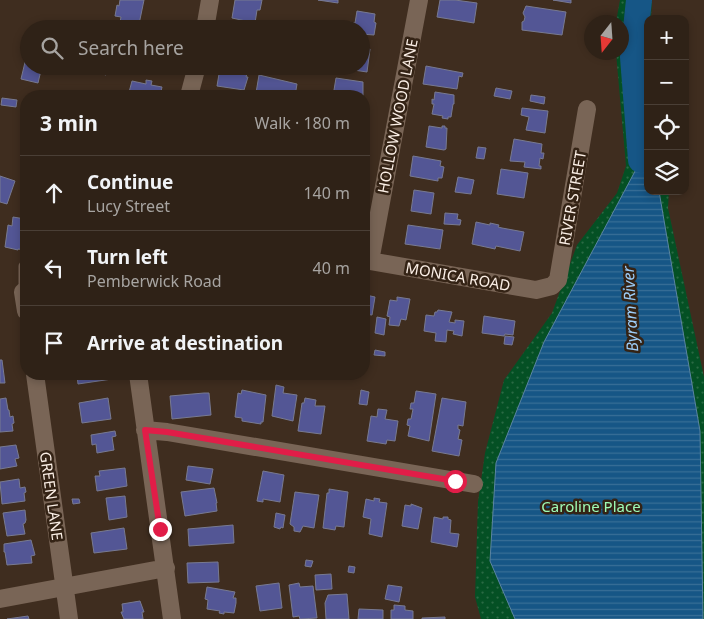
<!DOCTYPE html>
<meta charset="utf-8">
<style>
body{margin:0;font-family:"Noto Sans",sans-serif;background:#3b2f24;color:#f1f3f6}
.controls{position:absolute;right:15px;top:15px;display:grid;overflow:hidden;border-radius:10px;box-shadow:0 2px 8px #0003}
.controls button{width:45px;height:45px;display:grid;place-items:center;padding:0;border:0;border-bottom:1px solid #4a3f36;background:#2f2217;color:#f1f3f6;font:25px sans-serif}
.compass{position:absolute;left:584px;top:15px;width:45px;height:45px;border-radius:50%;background:#2f2217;box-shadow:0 2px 8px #0003;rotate:197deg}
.stop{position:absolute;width:15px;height:15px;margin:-11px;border:4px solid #e11d48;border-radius:50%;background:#fff}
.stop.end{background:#e11d48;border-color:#fff;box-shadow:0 1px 5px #0008}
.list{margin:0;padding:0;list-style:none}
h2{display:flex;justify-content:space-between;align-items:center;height:65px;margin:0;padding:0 20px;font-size:21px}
h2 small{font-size:16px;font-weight:400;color:#a7a4a1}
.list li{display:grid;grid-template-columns:32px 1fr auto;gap:15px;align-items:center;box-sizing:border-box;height:75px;padding:0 20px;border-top:1px solid #4a3f36}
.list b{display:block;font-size:19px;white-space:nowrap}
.list p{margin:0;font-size:16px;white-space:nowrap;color:#a7a4a1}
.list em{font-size:16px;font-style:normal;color:#a7a4a1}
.icon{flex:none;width:28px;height:28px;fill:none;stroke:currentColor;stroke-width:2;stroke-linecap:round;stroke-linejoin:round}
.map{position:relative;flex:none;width:704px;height:619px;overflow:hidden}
.search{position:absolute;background:#2f2217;box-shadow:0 2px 8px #0003;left:20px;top:20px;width:350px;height:55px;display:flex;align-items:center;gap:12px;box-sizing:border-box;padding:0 18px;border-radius:28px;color:#a7a4a1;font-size:19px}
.panel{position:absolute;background:#2f2217;box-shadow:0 2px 8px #0003;left:20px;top:90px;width:350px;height:290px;border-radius:20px}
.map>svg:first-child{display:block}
.park{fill:url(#park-dots)}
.water{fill:url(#water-rules);stroke:#5b84a3}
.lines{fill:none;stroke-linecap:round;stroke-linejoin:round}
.river{stroke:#165686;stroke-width:26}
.building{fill:#535695;stroke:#787a91}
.lane{stroke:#796556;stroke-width:9}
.street{stroke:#796556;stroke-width:18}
.route{stroke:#e11d48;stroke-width:6}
.labels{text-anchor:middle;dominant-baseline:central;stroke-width:5;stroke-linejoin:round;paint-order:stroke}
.street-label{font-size:15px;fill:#fbefe6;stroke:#342315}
.park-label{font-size:15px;fill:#9ffcb6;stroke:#342315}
.water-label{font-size:16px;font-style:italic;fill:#9cccf7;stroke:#342315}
</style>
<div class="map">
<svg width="704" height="619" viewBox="0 0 704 619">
<defs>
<pattern id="park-dots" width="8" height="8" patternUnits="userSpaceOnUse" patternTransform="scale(1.25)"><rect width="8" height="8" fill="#045024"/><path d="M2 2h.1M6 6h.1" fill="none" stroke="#2a6a44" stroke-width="1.8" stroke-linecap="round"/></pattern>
<pattern id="water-rules" width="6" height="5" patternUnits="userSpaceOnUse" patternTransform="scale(1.25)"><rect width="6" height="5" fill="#165686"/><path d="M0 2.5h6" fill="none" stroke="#396f97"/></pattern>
</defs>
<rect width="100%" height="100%" fill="#3f2d1f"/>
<!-- park -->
<path class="park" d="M 620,0 L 652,0 L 651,19 L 648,19 L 648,191 L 669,191 L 668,208 L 704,377 L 704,619 L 481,619 L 475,597 L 478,502 L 485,453 L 504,380 L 552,313 L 577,245 L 617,193 L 626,166 L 616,53 L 622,52 L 622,22 L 616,22 Z"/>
<!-- water -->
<path class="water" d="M 641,160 L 648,164 L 648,191 L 659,191 L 700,431 L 703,619 L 515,619 L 490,561 L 496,463 L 544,342 Z"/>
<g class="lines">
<!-- river -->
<path class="river" d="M 639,0 L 633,57 L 641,160"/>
</g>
<!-- building -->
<path class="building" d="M 120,0 L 144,0 L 138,29 L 119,27 L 121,17 L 115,16 L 117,5 L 119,6 Z
M 235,0 L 262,0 L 260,10 L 257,10 L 255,23 L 232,18 Z
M 318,0 L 338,0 L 338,3 Z
M 440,0 L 455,0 L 477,3 L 474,23 L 437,17 Z
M 553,0 L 571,0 L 571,3 Z
M 526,6 L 566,12 L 562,35 L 522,30 L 522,22 L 524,21 L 525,17 L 523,13 Z
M 357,11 L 375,14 L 374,22 L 376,23 L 374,35 L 361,34 L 361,29 L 348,29 L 349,22 L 355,23 Z
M 361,47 L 370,49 L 367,72 L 340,68 L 340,66 L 361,66 Z
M 26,58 L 29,59 L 29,66 L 42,66 L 38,83 L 21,79 Z
M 94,66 L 109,66 L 106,75 L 93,71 Z
M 224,66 L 233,66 L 248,70 L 246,77 L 248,77 L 244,90 L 217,86 L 220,68 L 224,69 Z
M 426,66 L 463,73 L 462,77 L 459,76 L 457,89 L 423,84 Z
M 259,75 L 297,84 L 295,96 L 274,96 L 256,93 Z
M 336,78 L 363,82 L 363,96 L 333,96 Z
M 146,80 L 152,81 L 151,85 L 162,87 L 160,96 L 128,96 L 132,81 L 146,84 Z
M 496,88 L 512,91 L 510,99 L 494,96 Z
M 435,92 L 454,95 L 454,104 L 453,104 L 451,117 L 448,117 L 448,119 L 442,118 L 443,116 L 432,114 L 434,104 L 432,104 L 432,99 L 434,100 Z
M 531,95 L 545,97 L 544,104 L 530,101 Z
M 2,98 L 17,100 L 16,107 L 1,105 Z
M 522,108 L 548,111 L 545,133 L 526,130 L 529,117 L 521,115 Z
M 429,126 L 442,128 L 442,126 L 445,126 L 445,128 L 447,128 L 446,149 L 444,150 L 426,147 Z
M 514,139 L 542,144 L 541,153 L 544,153 L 543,159 L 540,158 L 539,166 L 541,166 L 541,169 L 524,167 L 525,162 L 510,161 Z
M 478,147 L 486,148 L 484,159 L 476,158 Z
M 413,156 L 441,161 L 440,166 L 444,167 L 442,178 L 438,178 L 438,181 L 410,176 Z
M 501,169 L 528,173 L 524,198 L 497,194 Z
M 0,176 L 15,181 L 7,204 L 0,202 Z
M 458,177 L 474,180 L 471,194 L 455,192 Z
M 414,190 L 434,193 L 431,214 L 411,211 Z
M 445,213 L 458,214 L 457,219 L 461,220 L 460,225 L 444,224 Z
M 13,217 L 25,219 L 24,228 L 26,228 L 26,250 L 18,249 L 18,250 L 5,247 L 8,225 L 12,226 Z
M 476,222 L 490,225 L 490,223 L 499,225 L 498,227 L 502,228 L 524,232 L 520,251 L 496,246 L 495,249 L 472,244 Z
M 408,225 L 443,230 L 440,249 L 405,244 Z
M 364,293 L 366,293 L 366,295 L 375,297 L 372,315 L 364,314 Z
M 397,297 L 410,299 L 406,320 L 401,319 L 399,326 L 389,325 L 390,317 L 387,316 L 390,300 L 397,301 Z
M 438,310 L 452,312 L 449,322 L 455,323 L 455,320 L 464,321 L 462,336 L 453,334 L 454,331 L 447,330 L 446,342 L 435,341 L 436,333 L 424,331 L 426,315 L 434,316 L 435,312 L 437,312 Z
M 484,316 L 515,321 L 513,335 L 505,334 L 504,336 L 482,333 Z
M 377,317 L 386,319 L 384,335 L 375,333 Z
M 505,336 L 514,337 L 512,345 L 504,344 Z
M 375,350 L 385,352 L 385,356 L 374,355 Z
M 0,360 L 2,360 L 5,383 L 0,383 Z
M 72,374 L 112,374 L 112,379 L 78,384 L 77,376 L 73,377 Z
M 276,385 L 284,387 L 283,393 L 297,395 L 293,421 L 272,416 Z
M 242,390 L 266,395 L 263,422 L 261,422 L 261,424 L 242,421 L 242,418 L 235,417 L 238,393 L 241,394 Z
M 361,390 L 369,392 L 367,405 L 359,404 Z
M 416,391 L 436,394 L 429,441 L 408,436 L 410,426 L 407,425 L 408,419 L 411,419 L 413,409 L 410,409 L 411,403 L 414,403 Z
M 204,393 L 209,393 L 211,415 L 172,419 L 170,396 Z
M 6,398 L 8,410 L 9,410 L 10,417 L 13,416 L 14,423 L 12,424 L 13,431 L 0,432 L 0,399 Z
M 108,398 L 111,419 L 82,423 L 79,403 Z
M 305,398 L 316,400 L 315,406 L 325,406 L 321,434 L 298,431 L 302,403 L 304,403 Z
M 442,398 L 466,402 L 463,426 L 458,425 L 458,429 L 460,430 L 458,439 L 462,440 L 459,456 L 432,451 Z
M 378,409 L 387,410 L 385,419 L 398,421 L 395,441 L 387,440 L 386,444 L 367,441 L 371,416 L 377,417 Z
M 115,431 L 116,436 L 112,437 L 114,450 L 97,453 L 96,444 L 92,445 L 91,435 Z
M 16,445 L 19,458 L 15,459 L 17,466 L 0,469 L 0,447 Z
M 188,466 L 213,469 L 210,484 L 186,480 Z
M 125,468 L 127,486 L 97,491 L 95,476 L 100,476 L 99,471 Z
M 263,471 L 284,475 L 280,502 L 263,499 L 263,502 L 257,501 Z
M 19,479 L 20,488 L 25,487 L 26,492 L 24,493 L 25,501 L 2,504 L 0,482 Z
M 214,488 L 217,503 L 216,503 L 217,511 L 185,516 L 181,492 Z
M 329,489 L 348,492 L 344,527 L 336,526 L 335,530 L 323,528 L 327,493 L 329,493 Z
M 295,492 L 319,495 L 314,528 L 303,526 L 300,532 L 294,531 L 294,527 L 290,524 Z
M 125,496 L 127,517 L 109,520 L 106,498 Z
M 374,498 L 380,499 L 379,502 L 387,503 L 382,537 L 369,534 L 371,519 L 363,517 L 366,499 L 374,501 Z
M 72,499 L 79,499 L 80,503 L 73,504 Z
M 411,504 L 422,508 L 418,529 L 402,526 L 405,505 L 411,506 Z
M 25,510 L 26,520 L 25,523 L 23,524 L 25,534 L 7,536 L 3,513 Z
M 276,513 L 285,515 L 283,528 L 281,527 L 280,529 L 274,527 Z
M 434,517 L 443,519 L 443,517 L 448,517 L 448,519 L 451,520 L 450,533 L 459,534 L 457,547 L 431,542 Z
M 233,525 L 234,543 L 189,546 L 188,529 Z
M 124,528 L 127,549 L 94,553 L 91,533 Z
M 31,540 L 35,555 L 31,556 L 32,563 L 7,565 L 5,552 L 4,552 L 4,544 Z
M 306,560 L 313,561 L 311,567 L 305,566 Z
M 218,562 L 219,582 L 188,583 L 187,563 Z
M 349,566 L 355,567 L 354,573 L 348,572 Z
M 331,574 L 332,589 L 316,590 L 315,575 Z
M 279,583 L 282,608 L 260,611 L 256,586 Z
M 299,583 L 300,587 L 313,586 L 317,618 L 300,619 L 299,616 L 293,617 L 289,585 Z
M 388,585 L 402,587 L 399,602 L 385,599 Z
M 207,587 L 235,592 L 233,598 L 236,598 L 236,603 L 234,613 L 224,612 L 224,614 L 219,613 L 220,611 L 207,609 L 208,600 L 205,599 Z
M 347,594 L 349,619 L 326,619 L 325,603 L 328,595 Z
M 140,601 L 144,612 L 142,612 L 143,619 L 124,619 L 121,612 L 123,612 L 122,604 Z
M 394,605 L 405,606 L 405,610 L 413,611 L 413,619 L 391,619 L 391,610 L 394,610 Z
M 359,609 L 383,610 L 383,619 L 358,619 Z
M 28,616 L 29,619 L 7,619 Z
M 445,617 L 445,619 L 422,619 L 422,618 Z"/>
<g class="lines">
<!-- lane -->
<path class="lane" d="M 23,292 L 23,266"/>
<!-- street -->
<path class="street" d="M 205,29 L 210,0
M 189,96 L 197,66
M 364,260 L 536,290 L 552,286 L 558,280 L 587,109
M 370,261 L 419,0
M 23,292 L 26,311
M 35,374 L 69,619
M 138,374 L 172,619
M 145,430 L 167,432 L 474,484
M 0,599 L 166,568"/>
</g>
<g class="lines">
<!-- route -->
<path class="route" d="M 160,529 L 145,430 L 167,432 L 455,481"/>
</g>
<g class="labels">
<!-- street labels -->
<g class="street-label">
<text transform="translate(397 116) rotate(-79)">HOLLOW WOOD LANE</text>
<text transform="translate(572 198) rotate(-80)">RIVER STREET</text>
<text transform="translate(458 276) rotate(10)">MONICA ROAD</text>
<text transform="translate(52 496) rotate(82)">GREEN LANE</text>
</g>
<!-- park labels -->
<g class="park-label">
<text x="591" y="506">Caroline Place</text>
</g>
<!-- water labels -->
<g class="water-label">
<text transform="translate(630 309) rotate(-93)">Byram River</text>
</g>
</g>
</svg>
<div class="controls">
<button>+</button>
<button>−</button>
<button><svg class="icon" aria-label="locate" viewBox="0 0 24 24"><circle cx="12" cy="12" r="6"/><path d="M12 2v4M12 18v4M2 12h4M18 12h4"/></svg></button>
<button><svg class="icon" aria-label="layers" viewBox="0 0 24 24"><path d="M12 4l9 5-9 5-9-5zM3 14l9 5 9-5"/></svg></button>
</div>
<svg class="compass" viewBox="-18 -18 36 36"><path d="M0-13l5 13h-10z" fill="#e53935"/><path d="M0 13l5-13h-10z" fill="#a7a4a1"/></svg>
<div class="stop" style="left:455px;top:481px"></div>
<div class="stop end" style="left:160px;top:529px"></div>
<div class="search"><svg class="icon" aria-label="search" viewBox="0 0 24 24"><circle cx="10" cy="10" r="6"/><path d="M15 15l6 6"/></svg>Search here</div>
<section class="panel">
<h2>3 min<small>Walk · 180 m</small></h2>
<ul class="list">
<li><svg class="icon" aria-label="ahead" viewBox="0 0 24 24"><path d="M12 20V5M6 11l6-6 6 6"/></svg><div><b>Continue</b><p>Lucy Street</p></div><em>140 m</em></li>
<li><svg class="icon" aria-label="left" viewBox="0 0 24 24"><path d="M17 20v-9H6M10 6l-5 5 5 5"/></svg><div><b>Turn left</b><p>Pemberwick Road</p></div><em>40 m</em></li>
<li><svg class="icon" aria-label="arrive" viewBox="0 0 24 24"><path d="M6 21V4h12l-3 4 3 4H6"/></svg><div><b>Arrive at destination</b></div></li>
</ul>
</section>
</div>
